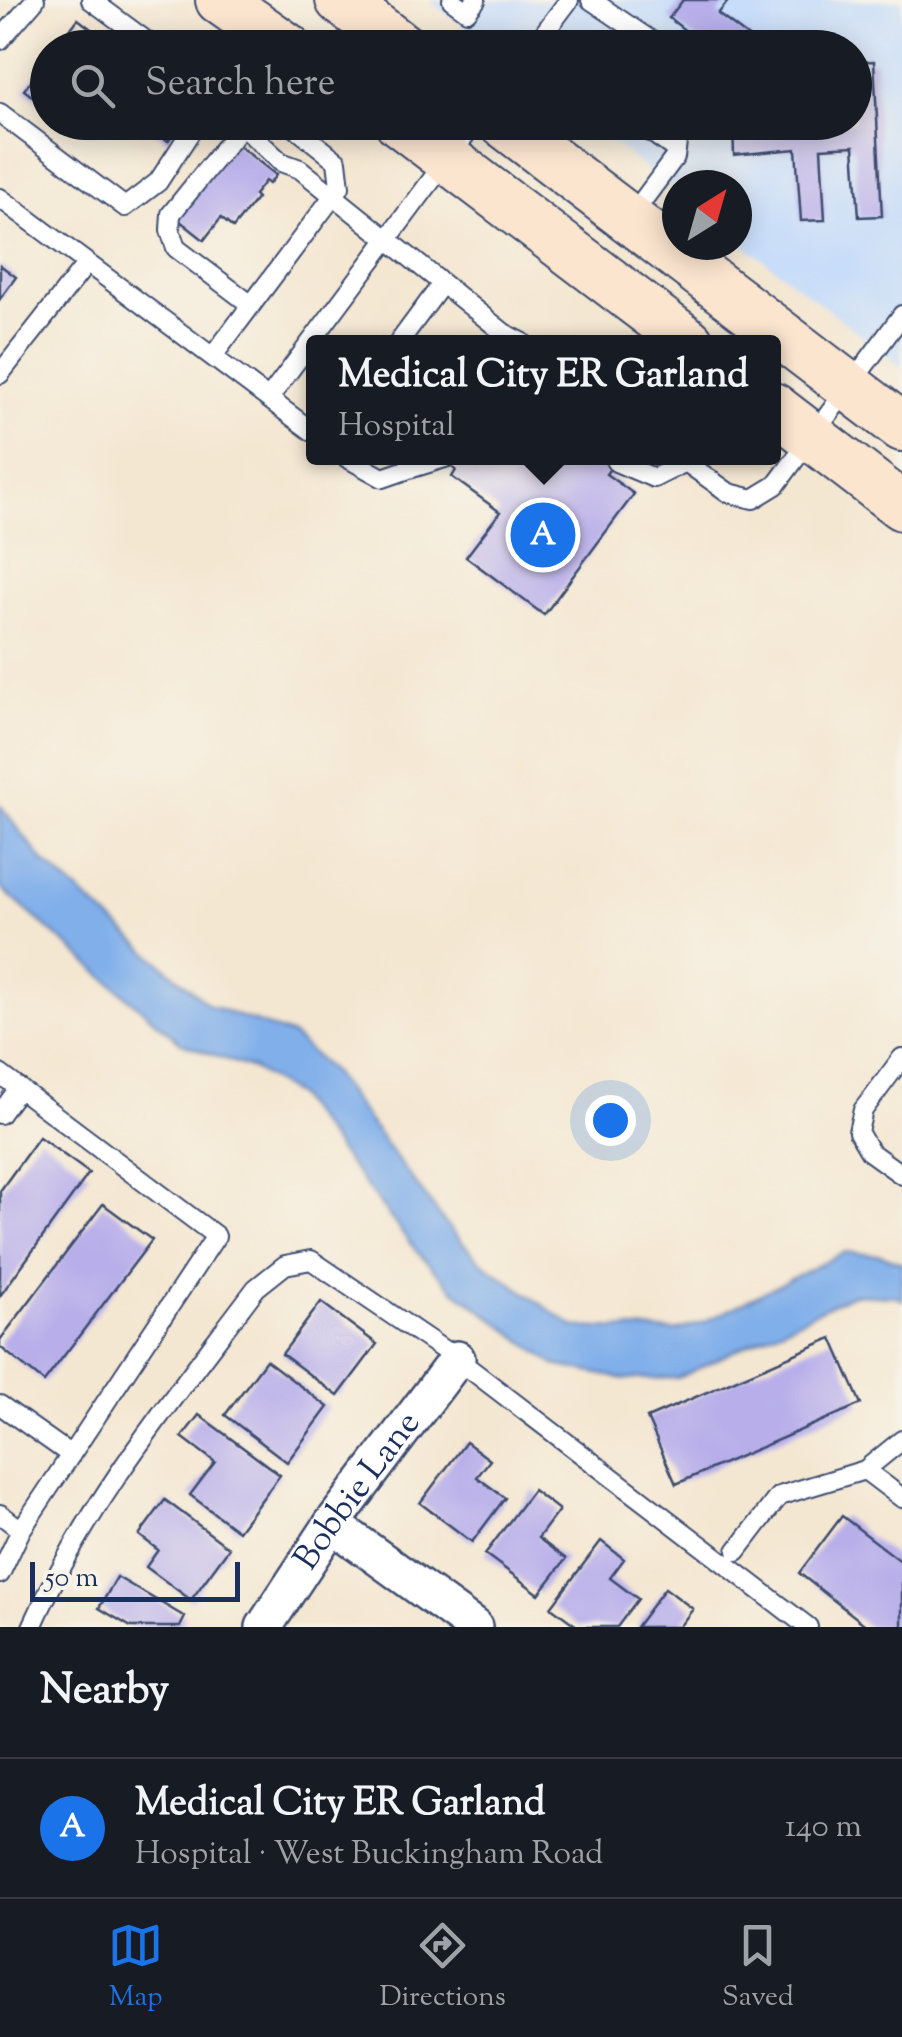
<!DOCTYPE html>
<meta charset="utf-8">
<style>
body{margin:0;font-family:"Sorts Mill Goudy",serif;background:#20242c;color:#f1f3f6}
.compass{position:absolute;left:662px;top:170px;width:90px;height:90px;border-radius:50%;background:#171b24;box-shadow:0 5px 25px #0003;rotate:37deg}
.scale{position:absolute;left:30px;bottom:25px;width:210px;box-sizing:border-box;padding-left:10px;border:5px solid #1b2f5e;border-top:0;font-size:28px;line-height:35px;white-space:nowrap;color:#1b2f5e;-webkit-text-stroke:8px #f7f3e8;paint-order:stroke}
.you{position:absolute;left:610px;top:1120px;width:35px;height:35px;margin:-25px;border:8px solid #fff;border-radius:50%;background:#1a73e8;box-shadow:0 0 0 15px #1a73e833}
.badge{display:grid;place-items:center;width:65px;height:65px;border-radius:50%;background:#1a73e8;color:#fff;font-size:32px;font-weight:700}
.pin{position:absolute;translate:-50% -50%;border:5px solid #fff;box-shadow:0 2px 10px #0006}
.popup{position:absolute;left:306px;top:335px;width:475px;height:130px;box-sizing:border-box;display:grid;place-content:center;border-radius:10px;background:#171b24;filter:drop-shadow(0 2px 8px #0005);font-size:32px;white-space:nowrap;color:#9ea1a6}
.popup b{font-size:38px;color:#f1f3f6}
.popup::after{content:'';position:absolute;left:50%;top:100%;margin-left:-20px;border:20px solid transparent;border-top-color:#171b24}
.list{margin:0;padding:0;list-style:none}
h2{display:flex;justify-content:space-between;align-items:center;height:130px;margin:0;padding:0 40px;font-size:42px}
h2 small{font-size:32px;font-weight:400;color:#9ea1a6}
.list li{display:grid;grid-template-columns:65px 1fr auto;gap:30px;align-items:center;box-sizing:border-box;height:140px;padding:0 40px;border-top:2px solid #363941}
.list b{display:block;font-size:38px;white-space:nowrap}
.list p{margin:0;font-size:32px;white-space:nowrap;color:#9ea1a6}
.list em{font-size:32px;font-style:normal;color:#9ea1a6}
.icon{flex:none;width:55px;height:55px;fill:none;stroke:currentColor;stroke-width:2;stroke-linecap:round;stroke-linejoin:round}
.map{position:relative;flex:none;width:902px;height:1627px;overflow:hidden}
.search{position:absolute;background:#171b24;box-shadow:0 5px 25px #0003;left:30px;right:30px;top:30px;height:110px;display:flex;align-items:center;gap:25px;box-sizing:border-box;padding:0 35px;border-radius:55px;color:#9ea1a6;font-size:38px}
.sheet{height:270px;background:#171b24}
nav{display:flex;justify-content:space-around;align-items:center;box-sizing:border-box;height:140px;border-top:2px solid #363941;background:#171b24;font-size:28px;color:#9ea1a6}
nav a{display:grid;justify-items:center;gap:5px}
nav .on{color:#1a73e8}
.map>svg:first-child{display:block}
.built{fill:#c8ddf9}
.water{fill:#80afea;stroke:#4e6fa4;stroke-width:2.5}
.building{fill:#b8afea}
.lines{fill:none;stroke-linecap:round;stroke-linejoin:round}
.service-casing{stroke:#3c4b6f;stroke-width:22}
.minor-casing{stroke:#3c4b6f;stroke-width:40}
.secondary-casing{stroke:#3c4b6f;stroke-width:52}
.service{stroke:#fff;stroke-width:18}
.minor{stroke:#fff;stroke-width:35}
.secondary{stroke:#fbe5cf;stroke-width:48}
.labels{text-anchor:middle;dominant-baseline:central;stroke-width:8;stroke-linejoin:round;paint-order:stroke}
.street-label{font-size:35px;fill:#1b2f5e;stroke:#f7f3e8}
</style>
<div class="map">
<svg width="902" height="1627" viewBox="0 0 902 1627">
<rect width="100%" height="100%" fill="#f7f3e8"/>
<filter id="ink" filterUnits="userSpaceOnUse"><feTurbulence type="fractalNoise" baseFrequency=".01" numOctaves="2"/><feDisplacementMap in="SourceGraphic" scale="20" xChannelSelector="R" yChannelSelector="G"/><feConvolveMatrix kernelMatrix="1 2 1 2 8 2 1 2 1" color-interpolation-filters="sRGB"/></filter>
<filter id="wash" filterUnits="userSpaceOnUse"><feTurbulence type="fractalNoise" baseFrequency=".0048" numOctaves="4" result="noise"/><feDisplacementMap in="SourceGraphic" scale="40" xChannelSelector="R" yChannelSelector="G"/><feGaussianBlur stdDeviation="2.25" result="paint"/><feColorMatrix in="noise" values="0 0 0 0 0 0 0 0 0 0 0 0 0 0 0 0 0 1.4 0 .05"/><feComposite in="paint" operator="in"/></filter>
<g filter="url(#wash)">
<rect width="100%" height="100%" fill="#f4e7d2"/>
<!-- built -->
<path class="built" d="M 429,0 L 902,0 L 902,367 L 737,239 L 737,185 L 677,185 L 677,193 L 587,123 L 854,122 L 854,48 L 490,47 Z"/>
<!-- water -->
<path class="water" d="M 0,805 L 43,861 L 209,1005 L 293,1036 L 330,1070 L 448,1227 L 479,1260 L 574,1327 L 676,1331 L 704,1322 L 845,1252 L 881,1255 L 902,1263 L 902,1300 L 896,1296 L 853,1294 L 678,1378 L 623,1379 L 555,1365 L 452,1288 L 417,1252 L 295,1095 L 253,1069 L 181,1043 L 3,890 L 0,887 Z"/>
<g id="blocks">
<!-- building -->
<path class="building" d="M 683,0 L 729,0 L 718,14 L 755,42 L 751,48 L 708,48 L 669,18 Z
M 78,19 L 116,48 L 56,48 Z
M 48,59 L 48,108 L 24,90 Z
M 874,61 L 882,216 L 859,217 L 854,146 L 821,148 L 825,220 L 801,221 L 796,149 L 734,155 L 733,122 L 854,122 L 854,62 Z
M 142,122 L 182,122 L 168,141 Z
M 234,142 L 276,175 L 269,184 L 265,181 L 254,195 L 257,198 L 233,228 L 221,218 L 204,240 L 175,217 Z
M 0,265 L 16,277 L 0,299 Z
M 439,458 L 618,458 L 606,474 L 634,494 L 544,615 L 466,557 L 500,512 L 452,477 L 456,470 Z
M 39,1137 L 89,1173 L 0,1296 L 0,1191 Z
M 103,1204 L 152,1240 L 44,1382 L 0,1347 L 0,1340 Z
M 321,1302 L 377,1344 L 338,1396 L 282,1354 Z
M 832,1338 L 861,1404 L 676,1484 L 647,1418 Z
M 266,1360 L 328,1407 L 287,1462 L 225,1415 Z
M 199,1415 L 280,1475 L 238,1531 L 190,1495 L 215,1462 L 182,1437 Z
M 466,1442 L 490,1460 L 477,1477 L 505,1498 L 472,1542 L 420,1503 Z
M 533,1490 L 559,1510 L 538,1538 L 566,1559 L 539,1594 L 485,1554 Z
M 165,1500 L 229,1548 L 191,1600 L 146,1567 L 158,1550 L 139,1535 Z
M 842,1516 L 902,1562 L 902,1627 L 868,1627 L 799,1573 Z
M 601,1541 L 624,1559 L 610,1578 L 638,1599 L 617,1627 L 578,1627 L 551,1607 Z
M 117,1577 L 185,1617 L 180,1627 L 131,1627 L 99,1608 Z
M 665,1588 L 693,1609 L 679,1627 L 636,1627 Z"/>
</g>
</g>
<g filter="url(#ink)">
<use href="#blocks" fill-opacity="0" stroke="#3c4b6f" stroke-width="2.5"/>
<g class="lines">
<defs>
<path id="service" d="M 91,0 L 156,48
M 452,0 L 467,11 L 476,0
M 591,0 L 662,48
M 0,40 L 35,0
M 533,48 L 569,0
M 0,113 L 125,207 L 158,182 L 197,122
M 245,122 L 171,214 L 170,230 L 176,248 L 250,304
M 637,122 L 676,150
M 241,125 L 281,162 L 300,169 L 504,333 L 522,342
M 0,198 L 313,432
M 629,219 L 675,157 L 680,122
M 399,342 L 442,284
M 213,356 L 340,187 L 337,161 L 288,122
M 0,374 L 87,263
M 269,398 L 475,122
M 347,458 L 383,478 L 406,470 L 415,458
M 680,458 L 729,493 L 753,499 L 776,485 L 902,315
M 616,462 L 654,478 L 686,462
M 406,470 L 445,458
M 902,1058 L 863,1110 L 858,1132 L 870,1152 L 902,1175
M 0,1074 L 216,1236 L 21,1530 L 0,1574
M 0,1114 L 19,1088
M 0,1405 L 71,1455
M 865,1470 L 902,1498
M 0,1514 L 21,1530
M 737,1551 L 779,1496 L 865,1470 L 902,1440
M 32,1627 C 87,1502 175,1396 256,1288 L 285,1265 L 311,1260 L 457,1359 L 808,1627"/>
<g id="minor">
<path d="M 332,1524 L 474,1627"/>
<path id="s1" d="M 264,1627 L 332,1524 L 457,1359"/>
</g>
<path id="secondary" d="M 220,0 L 288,48
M 340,0 L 403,48
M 399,122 L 689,342
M 502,122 L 902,427
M 773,407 L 902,506"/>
</defs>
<!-- service casing -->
<use href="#service" class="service-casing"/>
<!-- minor casing -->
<use href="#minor" class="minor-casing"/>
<!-- secondary casing -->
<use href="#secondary" class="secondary-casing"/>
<!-- service -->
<use href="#service" class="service"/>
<!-- minor -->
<use href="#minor" class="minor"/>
<!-- secondary -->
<use href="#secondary" class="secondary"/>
</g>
</g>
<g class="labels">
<!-- street labels -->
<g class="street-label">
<text stroke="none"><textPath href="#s1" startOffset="165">Bobbie Lane</textPath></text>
</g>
</g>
</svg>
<svg class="compass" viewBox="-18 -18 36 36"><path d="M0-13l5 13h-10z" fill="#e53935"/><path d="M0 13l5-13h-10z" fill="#9ea1a6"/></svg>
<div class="scale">50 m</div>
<div class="you"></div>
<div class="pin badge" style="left:543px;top:535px">A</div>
<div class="popup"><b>Medical City ER Garland</b>Hospital</div>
<div class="search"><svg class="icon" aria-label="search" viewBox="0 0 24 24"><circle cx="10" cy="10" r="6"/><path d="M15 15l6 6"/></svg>Search here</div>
</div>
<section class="sheet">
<h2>Nearby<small></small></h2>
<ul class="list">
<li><span class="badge">A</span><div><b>Medical City ER Garland</b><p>Hospital · West Buckingham Road</p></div><em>140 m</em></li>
</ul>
</section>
<nav>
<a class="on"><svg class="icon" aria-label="map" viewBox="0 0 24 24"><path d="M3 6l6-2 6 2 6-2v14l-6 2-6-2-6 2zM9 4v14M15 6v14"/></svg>Map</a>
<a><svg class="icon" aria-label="directions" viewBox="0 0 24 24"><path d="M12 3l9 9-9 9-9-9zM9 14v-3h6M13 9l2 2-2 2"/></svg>Directions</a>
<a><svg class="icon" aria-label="saved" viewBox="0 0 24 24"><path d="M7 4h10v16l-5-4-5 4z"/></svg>Saved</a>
</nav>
